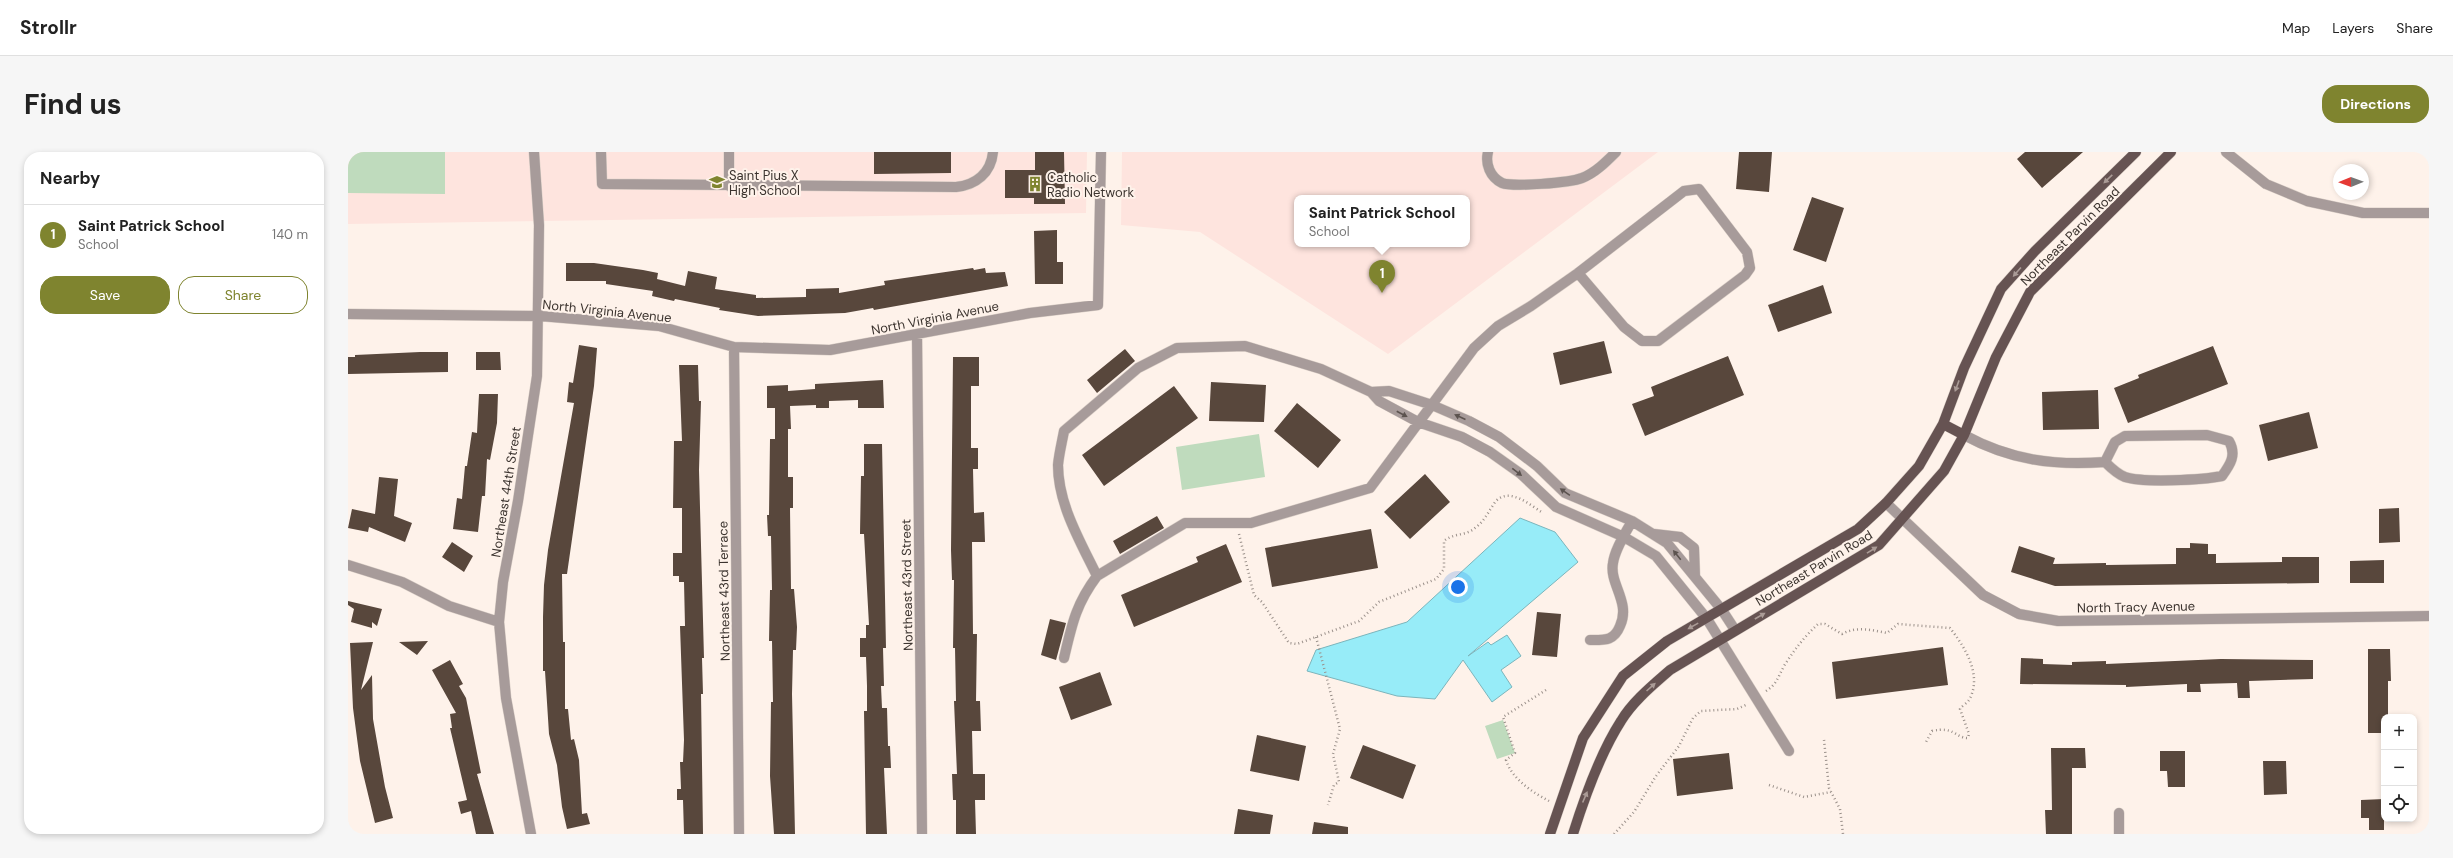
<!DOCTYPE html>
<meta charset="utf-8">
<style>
body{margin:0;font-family:"DM Sans",sans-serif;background:#f6f6f6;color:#222}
.controls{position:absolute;right:12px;bottom:12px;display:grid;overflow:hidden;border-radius:8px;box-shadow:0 2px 6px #0003}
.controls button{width:36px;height:36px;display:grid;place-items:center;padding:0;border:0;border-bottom:1px solid #e0e0e0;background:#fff;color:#222;font:20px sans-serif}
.compass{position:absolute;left:1985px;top:12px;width:36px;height:36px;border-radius:50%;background:#fff;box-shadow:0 2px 6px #0003;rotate:269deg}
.you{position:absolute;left:1110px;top:435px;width:14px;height:14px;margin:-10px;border:3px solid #fff;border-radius:50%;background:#1a73e8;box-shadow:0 0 0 6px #1a73e833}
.badge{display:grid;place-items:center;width:26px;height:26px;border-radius:50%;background:#7f842f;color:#fff;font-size:13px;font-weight:700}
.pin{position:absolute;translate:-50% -33px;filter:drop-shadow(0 1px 2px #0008)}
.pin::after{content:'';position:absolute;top:21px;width:14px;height:12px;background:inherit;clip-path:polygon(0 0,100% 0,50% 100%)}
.popup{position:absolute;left:946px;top:43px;width:176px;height:52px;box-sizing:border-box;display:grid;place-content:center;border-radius:8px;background:#fff;filter:drop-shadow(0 1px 3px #0005);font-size:13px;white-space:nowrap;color:#767676}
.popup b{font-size:15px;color:#222}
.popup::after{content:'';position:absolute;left:50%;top:100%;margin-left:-8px;border:8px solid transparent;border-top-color:#fff}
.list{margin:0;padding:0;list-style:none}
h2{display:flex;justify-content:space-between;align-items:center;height:52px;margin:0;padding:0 16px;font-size:17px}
h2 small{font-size:13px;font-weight:400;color:#767676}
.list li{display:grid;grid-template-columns:26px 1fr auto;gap:12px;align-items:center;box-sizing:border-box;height:60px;padding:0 16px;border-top:1px solid #e0e0e0}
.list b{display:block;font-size:15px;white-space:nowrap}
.list p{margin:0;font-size:13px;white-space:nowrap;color:#767676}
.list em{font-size:13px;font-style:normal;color:#767676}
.actions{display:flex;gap:8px;padding:12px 16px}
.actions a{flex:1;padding:9px 0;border:1px solid #7f842f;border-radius:16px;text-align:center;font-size:14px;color:#7f842f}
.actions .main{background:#7f842f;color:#fff}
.icon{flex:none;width:22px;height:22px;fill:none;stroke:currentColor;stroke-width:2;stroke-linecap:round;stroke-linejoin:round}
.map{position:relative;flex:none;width:2081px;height:682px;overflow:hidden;border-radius:16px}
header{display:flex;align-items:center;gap:24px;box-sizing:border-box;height:56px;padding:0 20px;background:#fff;border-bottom:1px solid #e0e0e0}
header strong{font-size:19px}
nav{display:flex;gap:22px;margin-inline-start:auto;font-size:14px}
.intro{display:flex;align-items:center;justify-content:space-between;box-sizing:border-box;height:96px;padding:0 24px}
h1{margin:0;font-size:28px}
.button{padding:10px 18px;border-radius:16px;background:#7f842f;color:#fff;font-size:14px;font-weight:700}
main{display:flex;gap:24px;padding:0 24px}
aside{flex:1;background:#fff;border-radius:16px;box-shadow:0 2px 6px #0003}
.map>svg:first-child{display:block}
.education{fill:#fee4de;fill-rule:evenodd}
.green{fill:#bfdbbd}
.water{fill:#97ecf8;stroke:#7cb5bc}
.building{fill:#58473c}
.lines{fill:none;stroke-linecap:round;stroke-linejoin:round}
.minor-casing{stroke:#dbd0c8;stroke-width:11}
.major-casing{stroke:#dbd0c8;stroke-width:11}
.path{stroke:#9b918b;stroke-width:2.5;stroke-dasharray:1 3;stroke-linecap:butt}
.minor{stroke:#a79b9a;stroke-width:10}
.major{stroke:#665352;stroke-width:10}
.oneway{fill:#aa9b96}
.oneway2{fill:#5c534f}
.labels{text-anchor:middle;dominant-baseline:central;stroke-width:4;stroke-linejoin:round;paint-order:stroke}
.poi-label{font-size:13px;fill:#3c342f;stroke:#fef2ea;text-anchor:start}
.street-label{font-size:13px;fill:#3c342f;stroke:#fef2ea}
</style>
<header>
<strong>Strollr</strong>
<nav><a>Map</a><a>Layers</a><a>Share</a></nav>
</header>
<div class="intro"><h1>Find us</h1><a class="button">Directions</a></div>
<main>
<aside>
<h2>Nearby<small></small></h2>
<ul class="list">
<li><span class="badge">1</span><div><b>Saint Patrick School</b><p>School</p></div><em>140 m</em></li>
</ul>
<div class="actions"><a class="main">Save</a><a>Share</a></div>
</aside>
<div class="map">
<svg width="2081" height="682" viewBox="0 0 2081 682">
<rect width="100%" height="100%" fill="#fef2ea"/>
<!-- education -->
<path class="education" d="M 0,0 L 739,0 L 738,61 L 0,72 Z
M 774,0 L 1310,0 L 1040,202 L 852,80 L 773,73 ZM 949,46 L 1119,46 L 1119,92 L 949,92 Z"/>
<!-- green -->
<path class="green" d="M 0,0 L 97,0 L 97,42 L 0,41 Z
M 911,282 L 917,325 L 834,338 L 828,295 Z
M 1155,568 L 1167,601 L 1149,607 L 1137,574 Z"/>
<!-- water -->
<path class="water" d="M 1172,366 L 1207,380 L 1230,410 L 1120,504 L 1140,490 L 1143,493 L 1159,483 L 1173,504 L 1153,518 L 1164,535 L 1144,550 L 1115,508 L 1087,547 L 1049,544 L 959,519 L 968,498 L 1059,470 Z"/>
<!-- building -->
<path class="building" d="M 526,0 L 603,0 L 603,21 L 526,22 Z
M 687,0 L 716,0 L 717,52 L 686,52 L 686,46 L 657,46 L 657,18 L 687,18 Z
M 1391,0 L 1424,0 L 1421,40 L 1388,37 Z
M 1677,0 L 1735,0 L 1694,36 L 1669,7 Z
M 1464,45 L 1496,56 L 1478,110 L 1445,98 Z
M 709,78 L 709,110 L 715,110 L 715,132 L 687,132 L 686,79 Z
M 218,111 L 246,111 L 295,118 L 310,121 L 309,127 L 337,134 L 340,119 L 369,125 L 367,137 L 408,143 L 408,146 L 458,145 L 458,137 L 491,136 L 491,141 L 537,133 L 536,129 L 625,116 L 626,118 L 637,116 L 638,121 L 657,120 L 660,134 L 526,158 L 525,156 L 497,161 L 410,164 L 371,158 L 372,156 L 327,147 L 326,149 L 304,144 L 305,139 L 258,132 L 258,129 L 218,129 Z
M 1475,133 L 1484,161 L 1430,180 L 1420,153 Z
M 1256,189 L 1264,221 L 1212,233 L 1205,201 Z
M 231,193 L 249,196 L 246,234 L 219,422 L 214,422 L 215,490 L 217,490 L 217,557 L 220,557 L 223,588 L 226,587 L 231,608 L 234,662 L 239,661 L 242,672 L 219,677 L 214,655 L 209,613 L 201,582 L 197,519 L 195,519 L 195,465 L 196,433 L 200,398 L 226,251 L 219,250 L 221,230 L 225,231 Z
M 1865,194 L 1880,232 L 1780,271 L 1766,236 L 1791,226 L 1790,223 Z
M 777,197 L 787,209 L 749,241 L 739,228 Z
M 72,200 L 100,200 L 100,220 L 0,222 L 0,205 L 7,205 L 7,203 Z
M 128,200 L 152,200 L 153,218 L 128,218 Z
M 1380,204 L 1396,243 L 1297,284 L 1284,252 L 1306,244 L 1303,235 Z
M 605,205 L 631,205 L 631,234 L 623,234 L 623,296 L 630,296 L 630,317 L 625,317 L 626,361 L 636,360 L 637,390 L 624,390 L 625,482 L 629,482 L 628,549 L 632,549 L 633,579 L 624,579 L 625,622 L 637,622 L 637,648 L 627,648 L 628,682 L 608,682 L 608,648 L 605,648 L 604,622 L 609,622 L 606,549 L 608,549 L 607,496 L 605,496 L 606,428 L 604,428 L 603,398 Z
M 331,213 L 350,213 L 351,249 L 353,249 L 351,318 L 356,506 L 354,506 L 355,542 L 353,542 L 355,682 L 336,682 L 335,648 L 329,648 L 329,637 L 333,637 L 332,610 L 335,610 L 336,588 L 332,474 L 337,474 L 336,430 L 331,430 L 331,424 L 325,424 L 325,401 L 334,401 L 334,356 L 325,356 L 326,289 L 334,289 Z
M 535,228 L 536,256 L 510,256 L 510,248 L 481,249 L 481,256 L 468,256 L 468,253 L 442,254 L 443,277 L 440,277 L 440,325 L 445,325 L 445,356 L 442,356 L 443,437 L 446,437 L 449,475 L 448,498 L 445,498 L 444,542 L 447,682 L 426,682 L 422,624 L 423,550 L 425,550 L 424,489 L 421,489 L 422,438 L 424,438 L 423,384 L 420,384 L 419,363 L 421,363 L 422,287 L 427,287 L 427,256 L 419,256 L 419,234 L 440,233 L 440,239 L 467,237 L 467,232 Z
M 863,230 L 918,233 L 916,270 L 861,269 Z
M 826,234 L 850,266 L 756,334 L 734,303 Z
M 1750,238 L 1751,277 L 1695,278 L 1694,240 Z
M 131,242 L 150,242 L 149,271 L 142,308 L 139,307 L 137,344 L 134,344 L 130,380 L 105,377 L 109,346 L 114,347 L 117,314 L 119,314 L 124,280 L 129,281 Z
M 949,251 L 993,288 L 970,316 L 926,279 Z
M 1961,260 L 1970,296 L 1920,309 L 1911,273 Z
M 516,292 L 534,292 L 538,496 L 535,496 L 536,534 L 533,534 L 534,556 L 539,556 L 540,594 L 542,594 L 543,616 L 536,616 L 539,682 L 518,682 L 516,559 L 519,559 L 519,534 L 518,505 L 512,505 L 512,486 L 518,486 L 518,473 L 521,473 L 516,382 L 512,382 L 513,324 L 516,324 Z
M 1077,322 L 1102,350 L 1062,387 L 1036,360 Z
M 31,325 L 50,327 L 46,364 L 64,371 L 57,390 L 21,375 L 20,380 L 0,376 L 4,357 L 27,362 Z
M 2051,356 L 2052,390 L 2031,391 L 2031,357 Z
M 809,364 L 816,376 L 772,402 L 765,389 Z
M 1023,377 L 1030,416 L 924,435 L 917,396 Z
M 104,390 L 125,404 L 116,420 L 94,405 Z
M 1842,391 L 1860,392 L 1860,402 L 1868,402 L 1868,411 L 1934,410 L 1934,405 L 1971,405 L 1971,431 L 1707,434 L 1663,420 L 1671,394 L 1707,406 L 1705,412 L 1758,411 L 1758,413 L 1828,412 L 1828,396 L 1842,396 Z
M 878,392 L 894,430 L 786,475 L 773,443 L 850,410 L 848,405 Z
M 2036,408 L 2036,431 L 2002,431 L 2002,409 Z
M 0,449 L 34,457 L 29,474 L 24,470 L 24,476 L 3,470 L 6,457 L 0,453 Z
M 1189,460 L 1213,462 L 1209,505 L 1184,503 Z
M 702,467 L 718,471 L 708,508 L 693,503 Z
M 80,489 L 69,503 L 51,490 Z
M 25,490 L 13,538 L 24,523 L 25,567 L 37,635 L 45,666 L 27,671 L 12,609 L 5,556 L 2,491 Z
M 1595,495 L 1600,533 L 1488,547 L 1484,510 Z
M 2020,497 L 2042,497 L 2043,529 L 2040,529 L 2040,565 L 2036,565 L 2036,581 L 2020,581 Z
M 1673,506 L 1695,507 L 1695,512 L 1724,513 L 1724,510 L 1758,509 L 1758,512 L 1873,507 L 1965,508 L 1965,527 L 1901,529 L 1902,546 L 1890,546 L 1889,531 L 1852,532 L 1853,540 L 1839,540 L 1839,532 L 1778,535 L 1778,533 L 1672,532 Z
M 102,508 L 115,532 L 111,534 L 118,546 L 133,621 L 129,622 L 146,682 L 128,682 L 123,659 L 113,662 L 110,650 L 119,648 L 102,576 L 104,576 L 102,562 L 108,561 L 84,518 Z
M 752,520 L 764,553 L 723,568 L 711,535 Z
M 909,583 L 958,594 L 951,629 L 902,619 Z
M 1015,593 L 1068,613 L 1055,647 L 1002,626 Z
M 1703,596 L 1737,596 L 1738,616 L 1724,616 L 1724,682 L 1698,682 L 1697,658 L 1704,658 Z
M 1812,599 L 1837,599 L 1837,635 L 1820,635 L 1819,619 L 1812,619 Z
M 1381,601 L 1385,637 L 1329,644 L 1325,607 Z
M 1915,609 L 1938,609 L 1939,642 L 1916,643 Z
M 2036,647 L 2036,678 L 2021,678 L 2021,666 L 2013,666 L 2013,648 Z
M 890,657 L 925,663 L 922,682 L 886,682 Z
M 966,670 L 1000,675 L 1000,682 L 964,682 Z"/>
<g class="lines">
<defs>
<path id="minor" d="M 253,0 L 254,32 L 608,35 C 628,33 643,21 645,0
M 381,0 L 381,34
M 1140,0 C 1137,12 1142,25 1154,31 C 1165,35 1221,31 1234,26 C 1247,21 1258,10 1268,0
M 1878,0 L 1918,32 L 1959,49 L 2015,61 L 2081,61
M 1230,121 L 1276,175 L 1294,189 L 1310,189 L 1397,123 L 1402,116 L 1399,100 L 1351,37 L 1336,39 L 1230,121 L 1183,154 L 1150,174 L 1126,196 L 1022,336 L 903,371 L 837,371 L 749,424 C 732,389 710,352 710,313 C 711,302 714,290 716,279 L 790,216 L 829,196 L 897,194 L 973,217 L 1023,240 L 1031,249 L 1070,270 L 1114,285 L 1142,300 L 1173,322 L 1208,355 L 1276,385 L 1308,404 L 1359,467 L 1441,599
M 0,162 L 192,164 L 311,174 L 386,195 L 482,198 L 682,161 L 750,153 L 753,0
M 569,183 L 574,682
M 386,195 L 391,682
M 1023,240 L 1041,239 L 1084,253 L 1121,269 L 1151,285 L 1189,314 L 1217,341 L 1284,369 L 1319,391 L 1374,458 L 1387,478
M 1616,283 C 1662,308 1706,314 1757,310 C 1763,316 1769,322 1777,325 C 1795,331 1855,328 1874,324 C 1882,313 1889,303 1881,289 L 1859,283 L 1777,284 L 1767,290 L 1757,310
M 1538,351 L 1635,443 L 1671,462 L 1710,469 L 2081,464
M 1306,382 L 1332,385 L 1346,396 L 1347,425
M 0,413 L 54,430 L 101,454 L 151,470
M 1242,488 C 1257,488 1266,489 1272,474 C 1283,450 1261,432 1265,411 C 1267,397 1277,382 1284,369
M 716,506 C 724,472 728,452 749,424
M 1771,661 L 1771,682
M 183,682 L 158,546 L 151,470 L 155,430 L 170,349 L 189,224 L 191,73 L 186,0"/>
<path id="major" d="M 1595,272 L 1616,283
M 1202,682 L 1235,586 L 1275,524 L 1319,489 L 1510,377 L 1538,351 L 1571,314 L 1595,272 L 1616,216 L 1653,137 L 1687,99 L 1788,0
M 1225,682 C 1236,647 1253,600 1273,569 C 1285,549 1305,533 1322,518 L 1531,393 L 1596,319 L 1616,283 L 1648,205 L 1682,140 L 1823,0"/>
</defs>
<!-- minor casing -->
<use href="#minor" class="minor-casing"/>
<!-- major casing -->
<use href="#major" class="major-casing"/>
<!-- path -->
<path class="path" d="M 891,382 L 906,443 L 914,450 L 941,491 L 949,492 L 1011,469 L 1031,450 L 1088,427 L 1096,417 L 1096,389 C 1105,381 1118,384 1127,376 C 1137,369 1141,358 1148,349 C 1162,335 1182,353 1195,361
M 968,485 L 992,577 L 985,602 L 991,630 L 986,633 L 980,653
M 1198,538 L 1155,565 L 1167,601 L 1158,608 C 1164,627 1184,640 1201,649
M 1418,539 C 1429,532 1430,525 1436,514 C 1446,498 1457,484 1470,472 L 1477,472 L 1494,482 C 1508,474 1524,478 1539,481 L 1550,472 L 1602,476 C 1617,495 1635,524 1621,548 C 1619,551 1614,554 1612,557 L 1621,582 L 1620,586 C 1607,586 1607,574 1584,579 L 1577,592
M 1476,588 L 1481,636 L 1492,657 L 1495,682
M 1421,633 L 1456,645 L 1483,640
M 1266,682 L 1286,660 L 1308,624 L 1331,594 L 1345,566 L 1353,559 L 1389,557 L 1400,552"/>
<!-- minor -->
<use href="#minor" class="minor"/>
<!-- major -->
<use href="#major" class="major"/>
</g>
<!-- one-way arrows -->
<defs><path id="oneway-solid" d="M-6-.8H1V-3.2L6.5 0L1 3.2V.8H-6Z"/></defs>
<g class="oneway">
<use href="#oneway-solid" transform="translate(1760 27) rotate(136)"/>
<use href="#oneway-solid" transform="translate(1669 120) rotate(131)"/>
<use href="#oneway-solid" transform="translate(1609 234) rotate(110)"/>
<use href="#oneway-solid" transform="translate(1524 398) rotate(-32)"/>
<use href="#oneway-solid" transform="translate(1412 464) rotate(-30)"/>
<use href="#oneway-solid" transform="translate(1345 474) rotate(151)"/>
<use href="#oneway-solid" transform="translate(1303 535) rotate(-42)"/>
<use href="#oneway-solid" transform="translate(1237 645) rotate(-67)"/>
</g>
<g class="oneway2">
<use href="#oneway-solid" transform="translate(1054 262) rotate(28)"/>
<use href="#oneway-solid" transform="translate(1112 265) rotate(-156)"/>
<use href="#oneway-solid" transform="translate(1169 320) rotate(38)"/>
<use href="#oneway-solid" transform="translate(1217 340) rotate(-145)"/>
<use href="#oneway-solid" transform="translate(1329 403) rotate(-129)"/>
</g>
<!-- icons -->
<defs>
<symbol id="school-bare" viewBox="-9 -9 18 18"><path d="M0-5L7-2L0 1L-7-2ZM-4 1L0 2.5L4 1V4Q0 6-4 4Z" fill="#7f842f" stroke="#fef2ea" stroke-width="2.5" paint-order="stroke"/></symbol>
<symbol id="building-bare" viewBox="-9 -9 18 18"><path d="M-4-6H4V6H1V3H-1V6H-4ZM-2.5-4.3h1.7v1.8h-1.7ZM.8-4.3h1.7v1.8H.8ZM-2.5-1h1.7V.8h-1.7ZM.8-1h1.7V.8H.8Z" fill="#7f842f" stroke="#fef2ea" stroke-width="2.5" paint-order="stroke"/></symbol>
</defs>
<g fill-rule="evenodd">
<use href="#school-bare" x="358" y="19" width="22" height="22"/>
<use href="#building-bare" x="676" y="21" width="22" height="22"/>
</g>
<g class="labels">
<!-- poi labels -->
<g class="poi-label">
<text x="381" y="23">Saint Pius X<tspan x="381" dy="15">High School</tspan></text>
<text x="699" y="25">Catholic<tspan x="699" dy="15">Radio Network</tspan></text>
</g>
<!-- street labels -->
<g class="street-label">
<text transform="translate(1722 84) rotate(-45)">Northeast Parvin Road</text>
<text transform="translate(259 159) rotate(6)">North Virginia Avenue</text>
<text transform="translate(587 166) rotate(-11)">North Virginia Avenue</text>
<text transform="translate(158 340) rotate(-81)">Northeast 44th Street</text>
<text transform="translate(1466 416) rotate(-31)">Northeast Parvin Road</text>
<text transform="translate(559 433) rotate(-91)">Northeast 43rd Street</text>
<text transform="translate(376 439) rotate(-91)">Northeast 43rd Terrace</text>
<text transform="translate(1788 455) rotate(-1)">North Tracy Avenue</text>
</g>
</g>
</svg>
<div class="controls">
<button>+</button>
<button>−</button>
<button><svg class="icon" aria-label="locate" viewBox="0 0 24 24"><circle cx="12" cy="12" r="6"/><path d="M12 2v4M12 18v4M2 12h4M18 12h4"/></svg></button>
</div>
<svg class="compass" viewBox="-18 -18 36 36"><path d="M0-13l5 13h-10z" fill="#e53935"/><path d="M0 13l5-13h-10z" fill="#767676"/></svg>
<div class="you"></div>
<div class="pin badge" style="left:1034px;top:141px">1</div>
<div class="popup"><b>Saint Patrick School</b>School</div>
</div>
</main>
